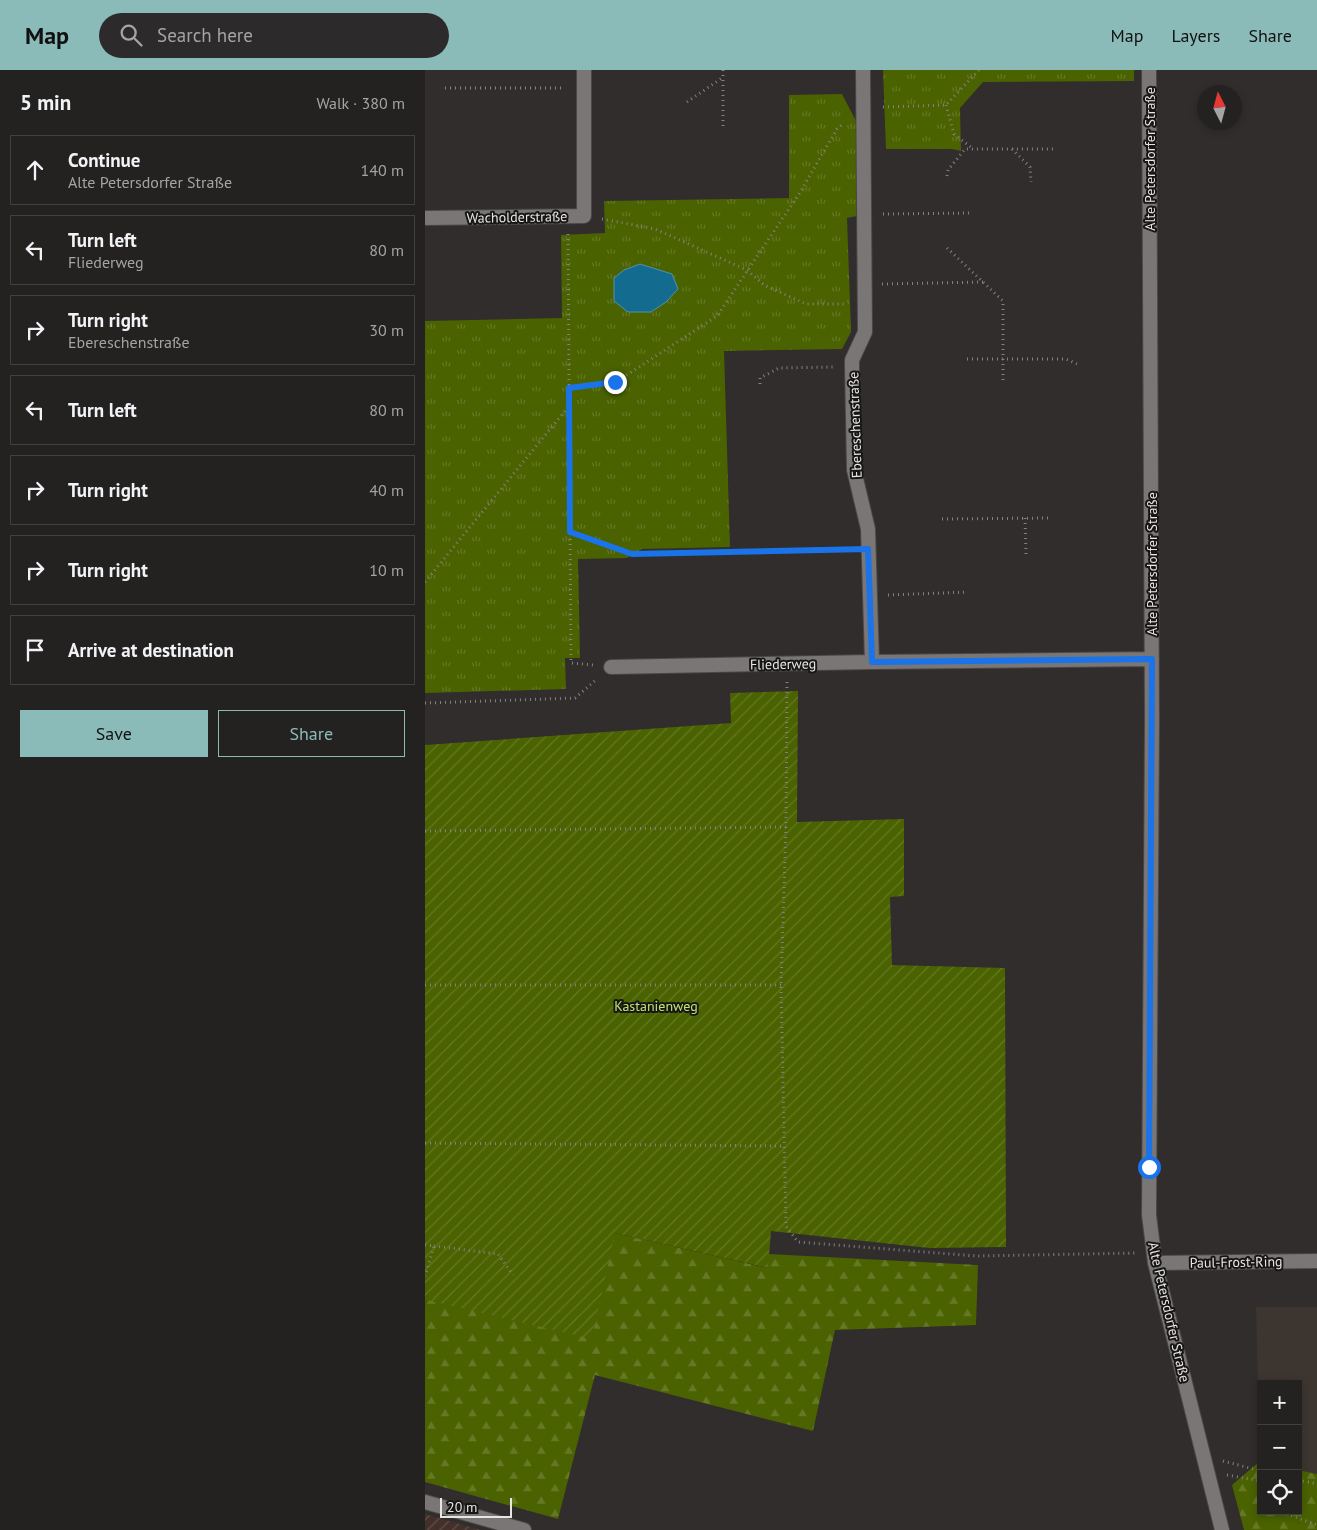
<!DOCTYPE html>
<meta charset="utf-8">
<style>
body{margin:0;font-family:"PT Sans",sans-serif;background:#2c2a2a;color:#f1f3f6}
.controls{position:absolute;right:15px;bottom:15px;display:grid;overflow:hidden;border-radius:0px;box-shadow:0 2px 8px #0003}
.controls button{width:45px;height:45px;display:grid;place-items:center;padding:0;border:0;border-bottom:1px solid #413f3f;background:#242221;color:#f1f3f6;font:25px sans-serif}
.compass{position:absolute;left:772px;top:15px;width:45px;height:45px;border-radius:50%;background:#242221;box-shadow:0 2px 8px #0003;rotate:354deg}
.scale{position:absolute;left:15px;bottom:12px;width:72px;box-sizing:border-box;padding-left:5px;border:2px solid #e7e6e5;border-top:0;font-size:14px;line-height:18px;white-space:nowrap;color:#e7e6e5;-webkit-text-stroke:4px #171615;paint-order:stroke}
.stop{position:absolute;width:15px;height:15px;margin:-11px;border:4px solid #1a73e8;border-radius:50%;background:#fff}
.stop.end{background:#1a73e8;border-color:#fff;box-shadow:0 1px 5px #0008}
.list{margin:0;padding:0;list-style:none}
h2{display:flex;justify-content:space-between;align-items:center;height:65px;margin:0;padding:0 20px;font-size:21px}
h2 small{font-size:16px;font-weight:400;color:#a3a4a5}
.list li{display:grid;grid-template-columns:32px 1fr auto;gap:15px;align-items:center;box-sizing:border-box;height:70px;margin:0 10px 10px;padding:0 10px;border:1px solid #413f3f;border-radius:0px}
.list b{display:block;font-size:19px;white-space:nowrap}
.list p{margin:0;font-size:16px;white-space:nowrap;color:#a3a4a5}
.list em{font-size:16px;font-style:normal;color:#a3a4a5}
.actions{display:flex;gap:10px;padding:15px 20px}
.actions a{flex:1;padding:11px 0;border:1px solid #8bbbb9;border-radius:0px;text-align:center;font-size:18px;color:#8bbbb9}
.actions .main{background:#8bbbb9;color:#111}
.icon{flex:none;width:28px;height:28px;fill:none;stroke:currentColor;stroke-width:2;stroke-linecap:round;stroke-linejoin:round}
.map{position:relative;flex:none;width:892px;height:1460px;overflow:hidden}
header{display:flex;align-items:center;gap:30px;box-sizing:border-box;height:70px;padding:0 25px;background:#8bbbb9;color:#111}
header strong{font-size:24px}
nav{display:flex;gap:28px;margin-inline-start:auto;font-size:18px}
.search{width:350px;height:45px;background:#2c2a2a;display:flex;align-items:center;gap:12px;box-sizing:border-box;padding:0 18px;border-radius:28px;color:#a3a4a5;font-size:19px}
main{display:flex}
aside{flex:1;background:#242221}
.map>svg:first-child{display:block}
.industrial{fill:url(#industrial-furrows)}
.built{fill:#3d3530}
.grass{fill:url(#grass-tufts)}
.forest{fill:url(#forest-firs)}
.garden{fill:url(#garden-furrows)}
.water{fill:#136c90;stroke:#5391aa}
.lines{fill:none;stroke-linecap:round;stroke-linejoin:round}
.minor-casing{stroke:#4a4846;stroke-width:16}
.path{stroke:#848281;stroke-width:3;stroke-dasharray:1 4;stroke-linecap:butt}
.minor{stroke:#797675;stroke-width:14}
.route{stroke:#1a73e8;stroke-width:6}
.labels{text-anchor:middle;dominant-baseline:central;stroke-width:4;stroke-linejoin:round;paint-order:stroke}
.street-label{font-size:14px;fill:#e7e6e5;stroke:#171615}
.park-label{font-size:14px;fill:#bee470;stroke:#171615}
</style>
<header>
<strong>Map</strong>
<div class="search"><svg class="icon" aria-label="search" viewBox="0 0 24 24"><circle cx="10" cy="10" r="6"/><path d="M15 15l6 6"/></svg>Search here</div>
<nav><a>Map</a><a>Layers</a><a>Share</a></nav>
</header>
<main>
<aside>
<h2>5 min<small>Walk · 380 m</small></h2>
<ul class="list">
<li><svg class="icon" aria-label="ahead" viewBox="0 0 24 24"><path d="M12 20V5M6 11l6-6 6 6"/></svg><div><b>Continue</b><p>Alte Petersdorfer Straße</p></div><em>140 m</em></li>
<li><svg class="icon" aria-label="left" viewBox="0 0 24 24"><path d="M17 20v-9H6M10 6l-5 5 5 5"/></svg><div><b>Turn left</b><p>Fliederweg</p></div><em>80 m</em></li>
<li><svg class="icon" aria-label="right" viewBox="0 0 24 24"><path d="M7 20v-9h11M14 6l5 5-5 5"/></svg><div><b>Turn right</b><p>Ebereschenstraße</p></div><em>30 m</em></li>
<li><svg class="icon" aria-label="left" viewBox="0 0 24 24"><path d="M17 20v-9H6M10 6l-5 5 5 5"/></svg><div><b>Turn left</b></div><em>80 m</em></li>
<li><svg class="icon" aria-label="right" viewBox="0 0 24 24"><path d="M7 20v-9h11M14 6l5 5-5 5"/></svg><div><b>Turn right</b></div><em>40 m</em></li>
<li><svg class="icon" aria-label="right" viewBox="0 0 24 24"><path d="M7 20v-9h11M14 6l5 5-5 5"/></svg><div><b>Turn right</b></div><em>10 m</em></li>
<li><svg class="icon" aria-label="arrive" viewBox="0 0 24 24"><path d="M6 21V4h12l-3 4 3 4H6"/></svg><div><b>Arrive at destination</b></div></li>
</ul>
<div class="actions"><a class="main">Save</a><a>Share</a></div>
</aside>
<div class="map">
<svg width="892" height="1460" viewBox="0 0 892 1460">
<defs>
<pattern id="industrial-furrows" width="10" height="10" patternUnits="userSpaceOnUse" patternTransform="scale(1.25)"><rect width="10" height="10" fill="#44302b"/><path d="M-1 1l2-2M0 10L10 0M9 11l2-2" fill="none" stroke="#5f4e4a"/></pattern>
<pattern id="grass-tufts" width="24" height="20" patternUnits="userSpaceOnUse" patternTransform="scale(1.25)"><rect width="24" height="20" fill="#4a6200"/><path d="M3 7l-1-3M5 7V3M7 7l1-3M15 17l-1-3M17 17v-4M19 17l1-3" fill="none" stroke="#647825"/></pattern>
<pattern id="forest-firs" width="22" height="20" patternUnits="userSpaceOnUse" patternTransform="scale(1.25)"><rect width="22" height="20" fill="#4a6200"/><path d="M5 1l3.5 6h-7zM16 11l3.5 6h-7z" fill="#647825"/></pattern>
<pattern id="garden-furrows" width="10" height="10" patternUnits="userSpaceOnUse" patternTransform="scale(1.25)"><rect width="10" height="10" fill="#4a6200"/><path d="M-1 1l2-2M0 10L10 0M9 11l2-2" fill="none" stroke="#647825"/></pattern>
</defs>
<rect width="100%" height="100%" fill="#302d2c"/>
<!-- industrial -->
<path class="industrial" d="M 0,1444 L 56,1460 L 0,1460 Z"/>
<!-- built -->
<path class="built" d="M 831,1237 L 892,1237 L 892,1404 L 873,1400 L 873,1314 L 836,1314 L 835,1391 Z"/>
<!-- grass -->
<path class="grass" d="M 458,0 L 709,0 L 709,11 L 558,12 L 535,38 L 536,81 L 527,79 L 461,79 Z
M 417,24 L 431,51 L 432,146 L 422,148 L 426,262 L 417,279 L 299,281 L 305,477 L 217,479 L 202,488 L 153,489 L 155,588 L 140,588 L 141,619 L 0,623 L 0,251 L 137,248 L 136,165 L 180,163 L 179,131 L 364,128 L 364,25 Z"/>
<!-- forest -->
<path class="forest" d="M 190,1163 L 342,1198 L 344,1184 L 553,1195 L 551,1255 L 410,1260 L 388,1361 L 170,1305 L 133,1449 L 0,1412 L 0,1236 L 2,1230 Z
M 835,1391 L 836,1441 L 873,1441 L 873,1400 L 892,1404 L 892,1460 L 819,1460 L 807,1415 Z"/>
<!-- garden -->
<path class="garden" d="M 373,621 L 372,752 L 479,749 L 479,826 L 465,827 L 467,895 L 580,898 L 581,1177 L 504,1178 L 346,1161 L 343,1198 L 190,1163 L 167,1269 L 2,1230 L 0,1236 L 0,675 L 306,653 L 305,623 Z"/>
<!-- water -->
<path class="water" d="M 215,194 L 247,204 L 253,219 L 241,232 L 226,242 L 203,242 L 189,231 L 189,208 L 199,200 Z"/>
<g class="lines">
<defs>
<path id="minor" d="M 438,0 L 440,262 L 427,290 L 427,297 L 429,400 L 443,459 L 447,592
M 724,0 L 727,650 L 724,1145 L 730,1193 L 797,1460
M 0,148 L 159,146 L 159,0
M 186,597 L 447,592 L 727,589
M 730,1193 L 892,1191
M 0,1432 L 99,1460"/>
</defs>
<!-- minor casing -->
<use href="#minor" class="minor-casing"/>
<!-- path -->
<path class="path" d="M 20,18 L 140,18
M 262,32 L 297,8
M 521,35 L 529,64 L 547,78
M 458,37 L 521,35 L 554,0
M 298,56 L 298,0
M 587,79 L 605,97 L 606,112
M 522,106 L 523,100 L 540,79 L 629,79
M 458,144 L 547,143
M 177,149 L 230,159 L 322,200 L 339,215 L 381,234 L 421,234
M 143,164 L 146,593 L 168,595
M 522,178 L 578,231 L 578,310
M 457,214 L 558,212
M 542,289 L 641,289 L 652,294
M 335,314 L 335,308 L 354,298 L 409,297
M 144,319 L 191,312 L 292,246 L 374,124 L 412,59 L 419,53
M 600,448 L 601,484
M 517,449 L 625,448
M 145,462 L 207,484 L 426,480
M 0,512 L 144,336
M 463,525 L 543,522
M 362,612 L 361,757 L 356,915 L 361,1156 L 373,1172 L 551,1186 L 712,1183
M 0,633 L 150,628 L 172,609
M 0,761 L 361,757
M 0,915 L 356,915
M 0,1073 L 360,1076
M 0,1175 L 9,1176 L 0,1206
M 9,1176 L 73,1184 L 88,1205
M 798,1391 L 836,1401
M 802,1405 L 836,1411
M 873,1410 L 892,1414
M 858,1441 L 859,1443 L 892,1455"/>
<!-- minor -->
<use href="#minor" class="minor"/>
</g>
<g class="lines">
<!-- route -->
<path class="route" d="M 190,312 L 144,318 L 145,462 L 207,484 L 443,479 L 447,592 L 727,589 L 724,1097"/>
</g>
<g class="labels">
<!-- street labels -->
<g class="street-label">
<text transform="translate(725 89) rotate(-90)">Alte Petersdorfer Straße</text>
<text transform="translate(92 147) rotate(-1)">Wacholderstraße</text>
<text transform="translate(430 355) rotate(-92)">Ebereschenstraße</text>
<text transform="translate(727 494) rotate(-90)">Alte Petersdorfer Straße</text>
<text transform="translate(358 594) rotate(-1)">Fliederweg</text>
<text transform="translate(811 1192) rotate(-1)">Paul-Frost-Ring</text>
<text transform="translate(744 1242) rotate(77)">Alte Petersdorfer Straße</text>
</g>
<!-- park labels -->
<g class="park-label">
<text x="231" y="936">Kastanienweg</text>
</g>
</g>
</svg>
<div class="controls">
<button>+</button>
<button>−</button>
<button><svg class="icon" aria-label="locate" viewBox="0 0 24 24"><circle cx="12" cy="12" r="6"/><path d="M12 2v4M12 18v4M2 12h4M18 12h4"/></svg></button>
</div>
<svg class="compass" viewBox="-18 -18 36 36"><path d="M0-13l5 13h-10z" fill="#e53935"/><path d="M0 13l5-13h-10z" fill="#a3a4a5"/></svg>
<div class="scale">20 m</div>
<div class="stop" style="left:724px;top:1097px"></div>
<div class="stop end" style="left:190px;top:312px"></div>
</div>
</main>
